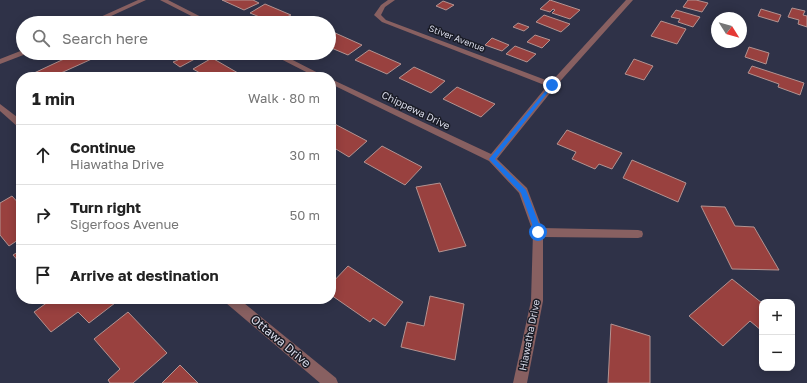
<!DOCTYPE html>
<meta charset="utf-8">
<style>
body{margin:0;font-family:"Golos Text",sans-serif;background:#f6f6f6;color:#222}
.controls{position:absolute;right:12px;bottom:12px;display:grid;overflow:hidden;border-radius:8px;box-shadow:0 2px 10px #0003}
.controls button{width:36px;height:36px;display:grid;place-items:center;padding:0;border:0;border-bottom:1px solid #e0e0e0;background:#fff;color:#222;font:20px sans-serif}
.compass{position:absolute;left:711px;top:12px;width:36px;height:36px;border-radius:50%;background:#fff;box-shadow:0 2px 10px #0003;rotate:127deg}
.stop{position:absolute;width:12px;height:12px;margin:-9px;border:3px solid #1a73e8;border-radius:50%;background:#fff}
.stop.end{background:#1a73e8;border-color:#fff;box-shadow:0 1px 4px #0008}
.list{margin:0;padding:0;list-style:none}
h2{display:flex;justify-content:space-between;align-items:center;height:52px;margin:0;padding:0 16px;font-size:17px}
h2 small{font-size:13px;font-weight:400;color:#767676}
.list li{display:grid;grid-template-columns:26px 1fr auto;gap:12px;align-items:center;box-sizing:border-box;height:60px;padding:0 16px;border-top:1px solid #e0e0e0}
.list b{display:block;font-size:15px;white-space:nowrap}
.list p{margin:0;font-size:13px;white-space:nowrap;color:#767676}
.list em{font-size:13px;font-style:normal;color:#767676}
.icon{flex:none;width:22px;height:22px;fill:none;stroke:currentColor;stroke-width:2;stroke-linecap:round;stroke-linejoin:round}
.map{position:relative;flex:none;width:807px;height:383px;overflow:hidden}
.search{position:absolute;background:#fff;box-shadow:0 2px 10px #0003;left:16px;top:16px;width:320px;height:44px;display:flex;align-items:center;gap:10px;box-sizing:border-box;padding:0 14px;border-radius:22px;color:#767676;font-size:15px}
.panel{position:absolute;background:#fff;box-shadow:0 2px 10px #0003;left:16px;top:72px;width:320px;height:232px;border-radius:16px}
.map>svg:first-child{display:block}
.building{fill:#99413f;stroke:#b39391}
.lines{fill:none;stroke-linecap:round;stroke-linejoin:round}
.minor{fill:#886061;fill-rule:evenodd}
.route{fill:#1a73e8}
.labels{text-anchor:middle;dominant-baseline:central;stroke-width:3;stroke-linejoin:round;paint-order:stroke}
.far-street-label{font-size:9px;fill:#d9dbe9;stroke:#191b25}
.street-label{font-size:10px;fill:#d9dbe9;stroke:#191b25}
.near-street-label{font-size:12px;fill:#d9dbe9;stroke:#191b25}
</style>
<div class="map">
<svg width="807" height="383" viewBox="0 0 807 383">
<rect width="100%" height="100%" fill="#2f3248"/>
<!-- building -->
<path class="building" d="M 222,0 L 253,0 L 259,3 L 244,10 Z
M 550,0 L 580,10 L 570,19 L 552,13 L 555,10 L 553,9 L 550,12 L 540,9 Z
M 688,0 L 696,0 L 708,3 L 702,12 L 683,7 Z
M 443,1 L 454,5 L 446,10 L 436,6 Z
M 265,4 L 291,15 L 274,23 L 250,13 Z
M 792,8 L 805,11 L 803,15 L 807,16 L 807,27 L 798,24 L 799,20 L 788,17 Z
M 761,9 L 781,15 L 778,22 L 758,16 Z
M 676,10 L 700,17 L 693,27 L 678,22 L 680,19 L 671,17 Z
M 544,15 L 570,24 L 561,32 L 536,22 Z
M 297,18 L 307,23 L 288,23 Z
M 661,21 L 686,29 L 677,44 L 651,36 Z
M 518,23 L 529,27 L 524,31 L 513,27 Z
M 333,32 L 362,45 L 348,55 L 329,47 L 329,35 Z
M 535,35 L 550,40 L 542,48 L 527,42 Z
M 492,38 L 509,45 L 502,51 L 485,45 Z
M 515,46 L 536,54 L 527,62 L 506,54 Z
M 749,47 L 769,53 L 766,64 L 745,57 Z
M 369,50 L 401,64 L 387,74 L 355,60 Z
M 71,53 L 87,53 L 94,58 L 52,77 L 39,77 L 34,73 L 64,59 L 61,57 Z
M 166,53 L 203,53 L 204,54 L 180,67 L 173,62 L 178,60 Z
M 212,58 L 238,73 L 231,77 L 207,77 L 193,69 Z
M 634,59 L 653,66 L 644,80 L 625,74 Z
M 752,66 L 804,83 L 800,95 L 778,87 L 779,84 L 748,73 Z
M 414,67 L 445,81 L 431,93 L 399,78 Z
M 457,87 L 495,104 L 481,117 L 443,99 Z
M 331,122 L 367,141 L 349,157 L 331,146 Z
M 567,130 L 622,153 L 612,169 L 599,164 L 595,169 L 572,159 L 576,152 L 557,144 Z
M 382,146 L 422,167 L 405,185 L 364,162 Z
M 632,160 L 686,183 L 678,202 L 623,178 Z
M 440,183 L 466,246 L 439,252 L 416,187 Z
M 12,196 L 21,206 L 21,238 L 9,246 L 0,235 L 0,203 Z
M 701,206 L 725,207 L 735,226 L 754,227 L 779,270 L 732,269 Z
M 21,250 L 21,264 L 13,255 Z
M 348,266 L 403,302 L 385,326 L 373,318 L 370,322 L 331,295 L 331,284 Z
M 732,279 L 762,303 L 762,331 L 750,321 L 723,346 L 689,316 Z
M 430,296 L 464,304 L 455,360 L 401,347 L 407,322 L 424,326 Z
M 52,299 L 111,299 L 115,303 L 89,323 L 78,312 L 51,332 L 34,312 Z
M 128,312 L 167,353 L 133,383 L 110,383 L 108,380 L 120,369 L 94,339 Z
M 611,324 L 650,336 L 650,383 L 608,383 Z
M 180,365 L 198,383 L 162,383 Z"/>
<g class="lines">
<!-- minor -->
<path class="minor" d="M 138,0 L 146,0 L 96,23 L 87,23 Z
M 160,0 L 168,0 L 213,23 L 205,23 Z
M 388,0 L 395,0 L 385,7 L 381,15 L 386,20 L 551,82 L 626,0 L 633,0 L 555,87 L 497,159 L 527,188 L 542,228 L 638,230 L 642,231 L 643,234 L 642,237 L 638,238 L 543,237 L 543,301 L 527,383 L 513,383 L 531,301 L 533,232 L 519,193 L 489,161 L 331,84 L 331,79 L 491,154 L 547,86 L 382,22 L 374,15 L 381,5 Z
M 23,50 L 23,53 L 26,54 L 0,64 L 0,59 Z
M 269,53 L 279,53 L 326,77 L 316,77 Z
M 0,104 L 21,120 L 21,128 L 18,127 L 0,111 Z
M 224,299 L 239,299 L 336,378 L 338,383 L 320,383 L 226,303 Z"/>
</g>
<!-- route -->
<path class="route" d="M 552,83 L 553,84 L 553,86 L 495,159 L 526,190 L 542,232 L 538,235 L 535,232 L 521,193 L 489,159 Z"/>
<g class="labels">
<!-- far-street labels -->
<g class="far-street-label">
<text transform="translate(457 38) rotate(21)">Stiver Avenue</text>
</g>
<!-- street labels -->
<g class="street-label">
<text transform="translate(416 110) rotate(26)">Chippewa Drive</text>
<text transform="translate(529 335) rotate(-79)">Hiawatha Drive</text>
</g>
<!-- near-street labels -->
<g class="near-street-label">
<text transform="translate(281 341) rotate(40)">Ottawa Drive</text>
</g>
</g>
</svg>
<div class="controls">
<button>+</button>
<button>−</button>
</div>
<svg class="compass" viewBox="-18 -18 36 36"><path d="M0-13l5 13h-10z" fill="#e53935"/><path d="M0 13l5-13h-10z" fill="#767676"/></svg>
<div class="stop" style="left:538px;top:232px"></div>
<div class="stop end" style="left:552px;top:85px"></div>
<div class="search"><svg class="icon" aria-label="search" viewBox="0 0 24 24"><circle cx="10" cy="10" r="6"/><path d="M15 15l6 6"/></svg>Search here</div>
<section class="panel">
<h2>1 min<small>Walk · 80 m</small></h2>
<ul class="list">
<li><svg class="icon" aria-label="ahead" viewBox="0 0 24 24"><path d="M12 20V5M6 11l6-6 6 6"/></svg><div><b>Continue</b><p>Hiawatha Drive</p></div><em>30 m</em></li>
<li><svg class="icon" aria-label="right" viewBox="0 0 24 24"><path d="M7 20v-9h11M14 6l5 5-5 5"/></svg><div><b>Turn right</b><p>Sigerfoos Avenue</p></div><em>50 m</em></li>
<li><svg class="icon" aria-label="arrive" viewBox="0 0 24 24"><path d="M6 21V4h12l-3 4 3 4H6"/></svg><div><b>Arrive at destination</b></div></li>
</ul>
</section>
</div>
